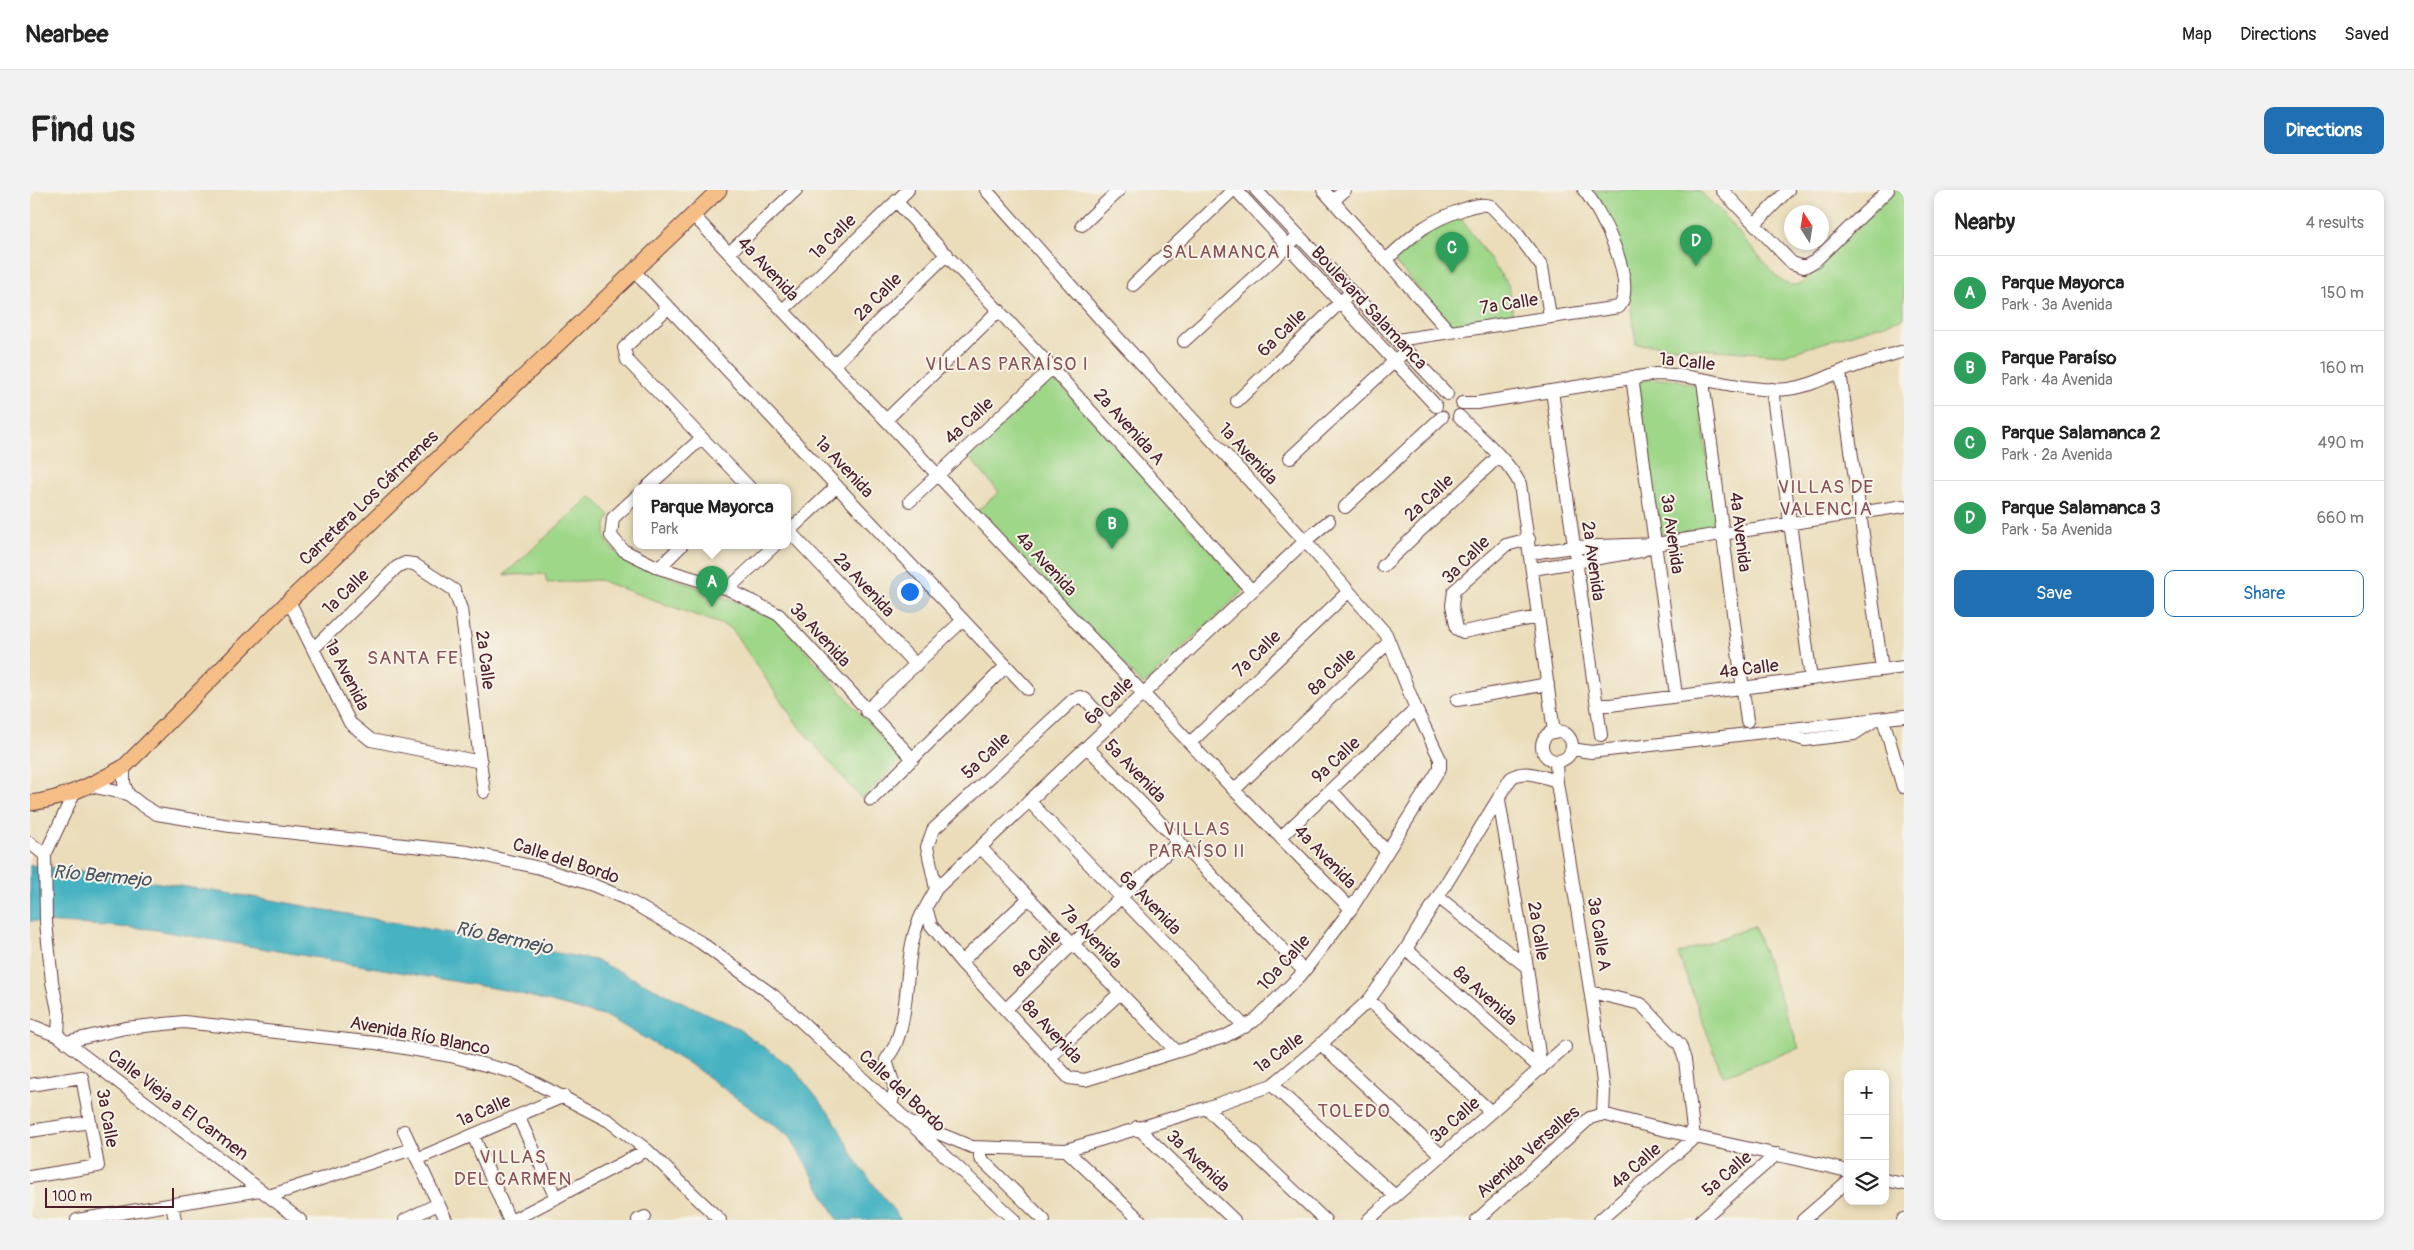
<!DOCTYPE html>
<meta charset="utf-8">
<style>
body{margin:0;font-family:Pangolin,sans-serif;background:#f2f2f2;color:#222}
.controls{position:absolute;right:15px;bottom:15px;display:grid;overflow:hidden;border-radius:10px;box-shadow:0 2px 8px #0003}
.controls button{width:45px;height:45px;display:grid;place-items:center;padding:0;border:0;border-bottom:1px solid #e0e0e0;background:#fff;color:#222;font:25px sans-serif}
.compass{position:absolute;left:1754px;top:15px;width:45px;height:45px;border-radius:50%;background:#fff;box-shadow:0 2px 8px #0003;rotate:348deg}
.scale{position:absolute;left:15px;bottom:12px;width:129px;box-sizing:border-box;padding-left:5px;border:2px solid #4a1f2b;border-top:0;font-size:14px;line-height:18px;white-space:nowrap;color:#4a1f2b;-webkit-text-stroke:4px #f7f3e8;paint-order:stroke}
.you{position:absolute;left:879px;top:401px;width:18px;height:18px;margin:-12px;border:4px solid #fff;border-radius:50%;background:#1a73e8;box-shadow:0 0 0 8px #1a73e833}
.badge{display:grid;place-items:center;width:32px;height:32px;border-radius:50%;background:#1f6fb2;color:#fff;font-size:16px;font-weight:700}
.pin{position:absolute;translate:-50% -41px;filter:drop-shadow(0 1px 2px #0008)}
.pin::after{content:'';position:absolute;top:26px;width:18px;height:15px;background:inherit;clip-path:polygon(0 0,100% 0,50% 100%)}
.popup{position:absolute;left:603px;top:294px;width:158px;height:65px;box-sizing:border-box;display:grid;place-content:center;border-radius:10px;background:#fff;filter:drop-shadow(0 1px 4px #0005);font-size:16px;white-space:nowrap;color:#767676}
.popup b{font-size:19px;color:#222}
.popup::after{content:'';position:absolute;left:50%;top:100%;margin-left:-10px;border:10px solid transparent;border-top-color:#fff}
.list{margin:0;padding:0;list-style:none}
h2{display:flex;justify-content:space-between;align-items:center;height:65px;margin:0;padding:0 20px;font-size:21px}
h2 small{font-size:16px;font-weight:400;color:#767676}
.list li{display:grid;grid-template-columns:32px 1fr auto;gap:15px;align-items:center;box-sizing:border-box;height:75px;padding:0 20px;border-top:1px solid #e0e0e0}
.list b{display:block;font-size:19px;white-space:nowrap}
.list p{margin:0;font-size:16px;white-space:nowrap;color:#767676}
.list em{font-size:16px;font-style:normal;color:#767676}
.actions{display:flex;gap:10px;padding:15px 20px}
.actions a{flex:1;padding:11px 0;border:1px solid #1f6fb2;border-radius:10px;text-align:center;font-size:18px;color:#1f6fb2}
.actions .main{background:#1f6fb2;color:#fff}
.icon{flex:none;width:28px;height:28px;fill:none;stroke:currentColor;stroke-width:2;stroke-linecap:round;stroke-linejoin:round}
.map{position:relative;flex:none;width:1874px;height:1030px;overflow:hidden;border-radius:10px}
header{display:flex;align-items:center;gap:30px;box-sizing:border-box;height:70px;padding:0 25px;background:#fff;border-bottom:1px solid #e0e0e0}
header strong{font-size:24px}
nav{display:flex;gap:28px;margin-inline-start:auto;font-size:18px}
.intro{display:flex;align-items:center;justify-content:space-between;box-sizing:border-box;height:120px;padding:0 30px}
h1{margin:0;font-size:35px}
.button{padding:12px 22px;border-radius:10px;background:#1f6fb2;color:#fff;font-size:18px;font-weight:700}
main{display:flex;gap:30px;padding:0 30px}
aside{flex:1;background:#fff;border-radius:10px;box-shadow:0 2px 8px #0003}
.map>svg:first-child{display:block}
.green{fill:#9fd789;stroke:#747b5a}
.water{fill:#46b3c2;stroke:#486976}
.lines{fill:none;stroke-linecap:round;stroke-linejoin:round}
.minor-casing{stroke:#623c40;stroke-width:14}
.major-casing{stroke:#623c40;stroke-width:17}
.minor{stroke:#fff;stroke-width:12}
.major{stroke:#f6be87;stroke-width:15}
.labels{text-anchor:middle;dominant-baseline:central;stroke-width:4;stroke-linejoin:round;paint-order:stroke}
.street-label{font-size:18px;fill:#4a1f2b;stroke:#f7f3e8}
.neighbourhood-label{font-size:19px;letter-spacing:1px;fill:#855157;stroke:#f7f3e8}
.water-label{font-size:19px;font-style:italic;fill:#495360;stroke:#f7f3e8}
</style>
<header>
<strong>Nearbee</strong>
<nav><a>Map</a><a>Directions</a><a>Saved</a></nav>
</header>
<div class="intro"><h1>Find us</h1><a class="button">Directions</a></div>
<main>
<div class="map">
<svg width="1874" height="1030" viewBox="0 0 1874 1030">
<rect width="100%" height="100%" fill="#f7f3e8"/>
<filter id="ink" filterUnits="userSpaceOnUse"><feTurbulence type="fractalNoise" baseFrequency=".02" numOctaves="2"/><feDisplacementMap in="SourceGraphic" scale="10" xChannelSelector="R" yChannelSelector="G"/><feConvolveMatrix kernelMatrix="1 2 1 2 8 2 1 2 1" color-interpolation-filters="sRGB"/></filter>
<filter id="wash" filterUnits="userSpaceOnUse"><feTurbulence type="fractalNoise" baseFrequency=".0096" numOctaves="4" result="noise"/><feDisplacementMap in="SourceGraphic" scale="20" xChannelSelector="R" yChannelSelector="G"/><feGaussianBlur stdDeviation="1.12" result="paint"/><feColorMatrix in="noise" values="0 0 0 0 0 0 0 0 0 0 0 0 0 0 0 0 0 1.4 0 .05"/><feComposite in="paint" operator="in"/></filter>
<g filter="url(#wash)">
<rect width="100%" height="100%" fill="#ebddba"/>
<!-- green -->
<path class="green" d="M 1560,0 L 1669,0 L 1691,22 L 1748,88 C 1756,95 1761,97 1772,93 L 1866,0 L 1874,0 L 1874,128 L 1754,165 L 1606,154 L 1598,98 Z
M 1429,26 L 1479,96 L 1483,126 L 1423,137 L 1364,71 L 1404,37 Z
M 1023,187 L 1215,399 L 1113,495 L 948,320 L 969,302 L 939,267 Z
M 1644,189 L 1667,196 L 1687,337 L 1630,345 L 1607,190 Z
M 561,306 L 580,325 C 567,351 582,361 603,373 L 746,427 L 871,570 L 832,609 L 769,537 L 701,438 L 569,390 L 517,393 L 515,384 L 474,385 Z
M 1724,736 L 1769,858 L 1693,886 L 1648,764 Z"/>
<!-- water -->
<path class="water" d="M 0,675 L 38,679 L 236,709 L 565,770 L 707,838 L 763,878 L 803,928 L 828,974 L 871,1030 L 808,1030 L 760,947 L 664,877 L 580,828 L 480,801 L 120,739 L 0,731 Z"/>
</g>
<g filter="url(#ink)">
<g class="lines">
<defs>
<path id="minor" d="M 956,0 L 1074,133 L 1275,351 L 1356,444 L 1386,519 L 1410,569 L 1410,578 L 1321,719 L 1271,785 L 1224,831 L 1194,847 L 1055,890 L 1039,888 L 931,772 L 901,735 L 896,717 L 906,699 L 1275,351 L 1299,331
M 1206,0 L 1406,216
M 1226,0 L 1417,204
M 1293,0 L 1419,141
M 1692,0 L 1762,73 L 1774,77 L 1785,71 L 1858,0
M 866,11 L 1022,178 L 1222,401
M 1303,11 L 1315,0
M 663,25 L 1204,600 L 1321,719
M 1725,34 L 1758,0
M 1052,35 L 1089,0
M 699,63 L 766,0
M 1357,69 C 1385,43 1396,32 1434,19 C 1443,16 1451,13 1461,16 L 1486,42 L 1512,77 L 1520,126
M 603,80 L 998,499
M 1103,95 L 1203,0
M 639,117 L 594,158 L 597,170 L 720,298
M 753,120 L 878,0
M 1367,150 L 1589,117 C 1608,93 1571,21 1554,0
M 1154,151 L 1263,51
M 804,175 L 917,64
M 1810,182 L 1852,479
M 1602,187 L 1646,505
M 1673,191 L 1717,531
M 1742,199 L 1781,489
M 1522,201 L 1571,545
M 1207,211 L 1316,107
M 1432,213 L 1447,213 L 1626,184 C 1670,184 1714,203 1758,199 C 1778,197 1794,188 1812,181 C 1832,173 1853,167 1874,161
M 1429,226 C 1449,247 1477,268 1490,294 L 1524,542
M 856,230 L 969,120
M 1260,268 L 1370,166
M 616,298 L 672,248
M 607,306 L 583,328 L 581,346 L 593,360 L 629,378 L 698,399 L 749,425 L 883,569
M 880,311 L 1022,178
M 1315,317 L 1412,227
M 757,339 L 886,475
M 757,343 L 807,296
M 1499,349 L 1476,355 L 1424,401 L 1422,415 L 1427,439 L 1433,442 L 1508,427
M 1501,363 L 1543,357 L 1626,354 L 1874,316
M 1353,376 L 1469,266
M 629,378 L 651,356
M 1503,379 L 1611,361 L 1621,356
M 698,399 L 744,356
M 259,411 L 320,533 L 341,550 L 451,572
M 283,459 L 367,377 L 375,373 L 384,374 L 424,400 L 431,419 L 454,602
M 1427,510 L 1518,494
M 1568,515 L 1580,515 L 1874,477
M 836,521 L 933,430
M 1853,529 L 1873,597
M1512 556a15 15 0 1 1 30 0a15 15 0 1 1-30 0Z
M 1752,543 L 1775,550 L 1824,544 L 1842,532
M 1160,553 L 1318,402
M 1057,557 L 1274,781
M 1542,559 L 1561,562 L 1874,526
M 1526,571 L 1527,593 L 1565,831 L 1574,901 L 1573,924
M 94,577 L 94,593 L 98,604
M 60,596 L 98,604 L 112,615 L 127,624 L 200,636 L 438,662 L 510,678 L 563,695 L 596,709 L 670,752 L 744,806 L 984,1030
M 1204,600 L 1359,452
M 1301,600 L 1356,661
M 841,610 L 976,476
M 1469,610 L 1497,777 L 1511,879
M 1000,612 L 1215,837
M 1251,647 L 1386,519
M 0,653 L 15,665
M 951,658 L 1146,861
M 906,699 L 897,657 L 903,640 L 1044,509 L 1050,507 L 1055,509 L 1079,535
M 1408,707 L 1497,777
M 1376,759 L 1511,879
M 931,772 L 999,708
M 1561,802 L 1611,814 L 1650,855 L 1655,870 L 1664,948 L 1570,1030
M 1339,810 L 1461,922
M 976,819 L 1149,651
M 0,835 L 28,846 L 270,1030
M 28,846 L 29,825 L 22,792 L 16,732 L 15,665 L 45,601
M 36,852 L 95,838 L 154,832 L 346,853 L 421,866 L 486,883 L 579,931 L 617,960 L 690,1030
M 1291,854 L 1411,965
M 1020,867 L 1090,803
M 0,895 L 52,887 L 68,976 L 0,987
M 1242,895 L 1365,1006
M 861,915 L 865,899 L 856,870 C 859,865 864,859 866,853 C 883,810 871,756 896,717
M 1176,918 L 1295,1030
M 1573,924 C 1654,947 1736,961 1818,981
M 488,926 L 526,1008
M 886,934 L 942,957 L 1036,960 L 1176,918 L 1242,895 L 1291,854 L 1339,810 L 1376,759 L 1481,588 C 1494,578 1512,587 1527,591
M 1107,937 L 1204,1030
M 0,941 L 60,932
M 374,941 L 416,1030
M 443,945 L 479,1030
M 950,959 L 950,968 L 1014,1030
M 1036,960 L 1110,1030
M 387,969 L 534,906
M 1855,990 L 1874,994
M 239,1006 L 382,959
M 142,1015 L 145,1030
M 47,1030 L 230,1000
M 375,1030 L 408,1014
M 483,1030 L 617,960
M 608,1030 L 615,1027
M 1338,1030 L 1535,857
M 1447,1030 L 1560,928 L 1573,924
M 1671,1030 L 1747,964
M 1773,1030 L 1818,991
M 1873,1030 L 1874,1029"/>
<path id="major" d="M 0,613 C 34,609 64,594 94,577 L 259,411 L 689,0"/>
</defs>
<!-- minor casing -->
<use href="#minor" class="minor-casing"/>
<!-- major casing -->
<use href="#major" class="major-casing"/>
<!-- minor -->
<use href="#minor" class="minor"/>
<!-- major -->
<use href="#major" class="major"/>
</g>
</g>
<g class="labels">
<!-- street labels -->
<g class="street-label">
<text transform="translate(803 47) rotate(-44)">1a Calle</text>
<text transform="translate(738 79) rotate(47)">4a Avenida</text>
<text transform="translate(848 107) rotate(-45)">2a Calle</text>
<text transform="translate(1479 114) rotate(-9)">7a Calle</text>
<text transform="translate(1339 118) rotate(47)">Boulevard Salamanca</text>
<text transform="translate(1252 143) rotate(-44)">6a Calle</text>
<text transform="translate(1657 172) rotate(6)">1a Calle</text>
<text transform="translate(939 231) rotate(-43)">4a Calle</text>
<text transform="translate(1099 237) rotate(48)">2a Avenida A</text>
<text transform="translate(1218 264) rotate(47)">1a Avenida</text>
<text transform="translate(814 277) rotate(47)">1a Avenida</text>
<text transform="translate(339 308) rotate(-44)">Carretera Los Cármenes</text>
<text transform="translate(1399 308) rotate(-43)">2a Calle</text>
<text transform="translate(1710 342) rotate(83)">4a Avenida</text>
<text transform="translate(1642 344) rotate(82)">3a Avenida</text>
<text transform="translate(1436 370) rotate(-45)">3a Calle</text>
<text transform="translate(1563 371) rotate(82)">2a Avenida</text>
<text transform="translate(1016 374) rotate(47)">4a Avenida</text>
<text transform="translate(834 395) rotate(47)">2a Avenida</text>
<text transform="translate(316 402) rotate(-44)">1a Calle</text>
<text transform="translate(790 445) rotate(47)">3a Avenida</text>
<text transform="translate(1227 464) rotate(-44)">7a Calle</text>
<text transform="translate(455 470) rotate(83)">2a Calle</text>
<text transform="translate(1719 479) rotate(-7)">4a Calle</text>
<text transform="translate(1302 482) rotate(-44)">8a Calle</text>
<text transform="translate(317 485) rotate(63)">1a Avenida</text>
<text transform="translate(1079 511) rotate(-44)">6a Calle</text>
<text transform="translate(956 566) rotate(-43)">5a Calle</text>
<text transform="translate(1306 570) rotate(-43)">9a Calle</text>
<text transform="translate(1105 581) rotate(46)">5a Avenida</text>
<text transform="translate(1295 667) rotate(46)">4a Avenida</text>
<text transform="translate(536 671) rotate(18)">Calle del Bordo</text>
<text transform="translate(1120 713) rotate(46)">6a Avenida</text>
<text transform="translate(1508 741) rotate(81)">2a Calle</text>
<text transform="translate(1569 744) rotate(81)">3a Calle A</text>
<text transform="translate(1061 747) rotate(46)">7a Avenida</text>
<text transform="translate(1007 764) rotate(-44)">8a Calle</text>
<text transform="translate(1254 773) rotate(-48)">10a Calle</text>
<text transform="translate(1455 806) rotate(42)">8a Avenida</text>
<text transform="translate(1022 842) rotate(47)">8a Avenida</text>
<text transform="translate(390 846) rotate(11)">Avenida Río Blanco</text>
<text transform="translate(1249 863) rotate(-36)">1a Calle</text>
<text transform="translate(872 901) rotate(43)">Calle del Bordo</text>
<text transform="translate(148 915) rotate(37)">Calle Vieja a El Carmen</text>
<text transform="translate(454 921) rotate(-23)">1a Calle</text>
<text transform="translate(77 928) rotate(80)">3a Calle</text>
<text transform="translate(1425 930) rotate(-41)">3a Calle</text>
<text transform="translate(1498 962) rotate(-41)">Avenida Versalles</text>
<text transform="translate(1168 971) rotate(44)">3a Avenida</text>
<text transform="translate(1606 976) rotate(-41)">4a Calle</text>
<text transform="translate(1697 984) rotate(-41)">5a Calle</text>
</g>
<!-- neighbourhood labels -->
<g class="neighbourhood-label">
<text x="1197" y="62">SALAMANCA I</text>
<text x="977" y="174">VILLAS PARAÍSO I</text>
<text x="1796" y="297">VILLAS DE<tspan x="1796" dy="22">VALENCIA</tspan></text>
<text x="383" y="468">SANTA FE</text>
<text x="1167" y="639">VILLAS<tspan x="1167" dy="22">PARAÍSO II</tspan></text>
<text x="1324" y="921">TOLEDO</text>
<text x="483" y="967">VILLAS<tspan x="483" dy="22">DEL CARMEN</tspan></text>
</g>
<!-- water labels -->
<g class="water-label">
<text transform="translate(72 686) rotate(5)">Río Bermejo</text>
<text transform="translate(474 748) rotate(12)">Río Bermejo</text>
</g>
</g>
</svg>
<div class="controls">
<button>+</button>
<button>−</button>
<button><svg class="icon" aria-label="layers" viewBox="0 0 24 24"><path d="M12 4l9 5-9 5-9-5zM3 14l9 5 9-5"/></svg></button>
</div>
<svg class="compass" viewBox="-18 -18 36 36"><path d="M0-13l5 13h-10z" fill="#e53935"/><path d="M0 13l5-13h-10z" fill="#767676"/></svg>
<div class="scale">100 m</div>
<div class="you"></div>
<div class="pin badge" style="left:682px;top:417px;background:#2e9e5b">A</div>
<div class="popup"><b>Parque Mayorca</b>Park</div>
<div class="pin badge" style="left:1082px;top:359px;background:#2e9e5b">B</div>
<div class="pin badge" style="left:1422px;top:83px;background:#2e9e5b">C</div>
<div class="pin badge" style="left:1666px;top:76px;background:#2e9e5b">D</div>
</div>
<aside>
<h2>Nearby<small>4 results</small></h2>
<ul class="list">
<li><span class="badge" style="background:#2e9e5b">A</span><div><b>Parque Mayorca</b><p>Park · 3a Avenida</p></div><em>150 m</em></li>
<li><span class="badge" style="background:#2e9e5b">B</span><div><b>Parque Paraíso</b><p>Park · 4a Avenida</p></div><em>160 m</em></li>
<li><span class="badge" style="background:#2e9e5b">C</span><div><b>Parque Salamanca 2</b><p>Park · 2a Avenida</p></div><em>490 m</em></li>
<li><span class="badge" style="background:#2e9e5b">D</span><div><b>Parque Salamanca 3</b><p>Park · 5a Avenida</p></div><em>660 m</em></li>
</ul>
<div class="actions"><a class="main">Save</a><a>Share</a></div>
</aside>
</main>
